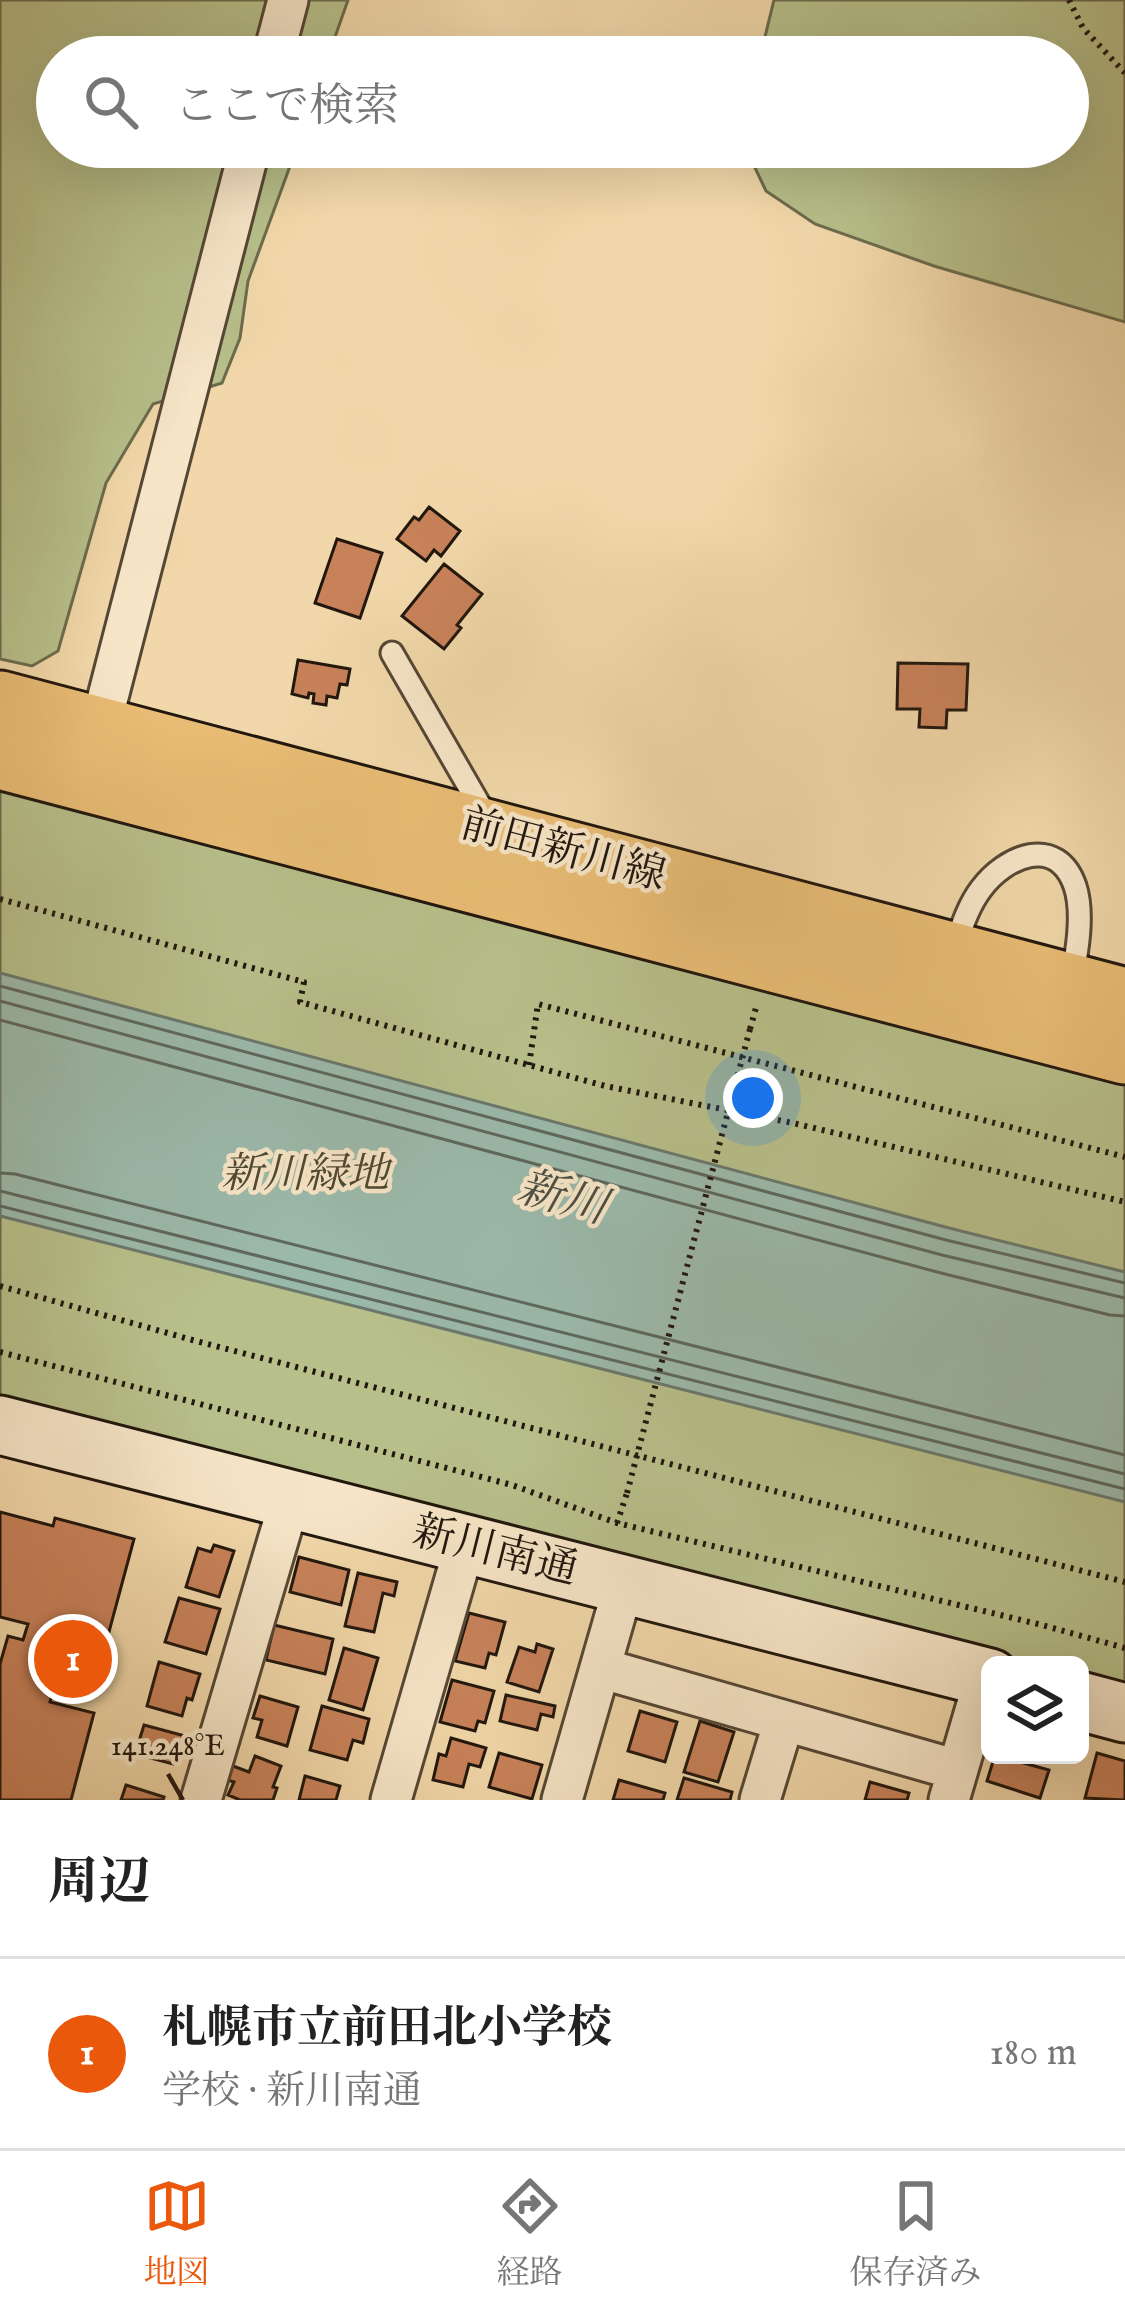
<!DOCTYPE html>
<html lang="ja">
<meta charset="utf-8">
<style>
body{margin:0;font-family:"IM FELL English","Noto Serif JP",serif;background:#f6f6f6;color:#222}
.controls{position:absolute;right:36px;bottom:36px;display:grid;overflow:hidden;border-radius:18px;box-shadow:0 12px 48px #0002}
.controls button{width:108px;height:108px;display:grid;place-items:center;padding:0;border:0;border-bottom:3px solid #e0e0e0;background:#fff;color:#222;font:60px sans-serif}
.you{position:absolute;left:753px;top:1098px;width:42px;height:42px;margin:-30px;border:9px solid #fff;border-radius:50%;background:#1a73e8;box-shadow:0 0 0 18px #1a73e833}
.badge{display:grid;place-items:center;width:78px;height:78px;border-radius:50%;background:#ea580c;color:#fff;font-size:39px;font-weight:700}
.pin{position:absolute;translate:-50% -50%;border:6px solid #fff;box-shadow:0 3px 12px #0006}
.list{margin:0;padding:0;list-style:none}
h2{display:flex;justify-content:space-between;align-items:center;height:156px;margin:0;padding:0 48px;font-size:51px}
h2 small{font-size:39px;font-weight:400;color:#767676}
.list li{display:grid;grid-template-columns:78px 1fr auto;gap:36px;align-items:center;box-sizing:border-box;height:192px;padding:0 48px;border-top:3px solid #e0e0e0}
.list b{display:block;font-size:45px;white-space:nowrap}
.list p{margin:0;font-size:39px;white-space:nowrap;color:#767676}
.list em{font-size:39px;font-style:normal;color:#767676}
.icon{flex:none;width:66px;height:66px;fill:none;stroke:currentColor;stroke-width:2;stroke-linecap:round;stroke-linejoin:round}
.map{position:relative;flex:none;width:1125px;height:1800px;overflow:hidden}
.search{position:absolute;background:#fff;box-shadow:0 12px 48px #0002;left:36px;right:36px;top:36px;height:132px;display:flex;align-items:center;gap:30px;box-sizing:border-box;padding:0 42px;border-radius:66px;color:#767676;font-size:45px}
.sheet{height:348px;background:#fff}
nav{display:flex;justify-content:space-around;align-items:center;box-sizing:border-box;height:168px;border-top:3px solid #e0e0e0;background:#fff;font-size:33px;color:#767676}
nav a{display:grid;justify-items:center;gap:6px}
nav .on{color:#ea580c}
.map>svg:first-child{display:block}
.green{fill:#b7bf8a;stroke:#6c6b4c;stroke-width:3}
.water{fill:#9bb9aa;stroke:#6a786c;stroke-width:3}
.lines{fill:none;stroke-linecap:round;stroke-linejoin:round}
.shore{stroke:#5e685c;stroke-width:3}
.building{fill:#c8825a;stroke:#21170e;stroke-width:3}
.lane-casing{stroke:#554735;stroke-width:27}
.street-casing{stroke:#554735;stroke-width:45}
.secondary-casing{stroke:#21170e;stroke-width:63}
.primary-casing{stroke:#21170e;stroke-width:69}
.path{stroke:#21170e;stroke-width:6;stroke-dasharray:3 6;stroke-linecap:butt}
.lane{stroke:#f6e5c7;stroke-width:21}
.street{stroke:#f6e5c7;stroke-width:39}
.secondary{stroke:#f6e5c7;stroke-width:57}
.primary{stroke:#e8bc74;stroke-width:63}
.path-bridge{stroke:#21170e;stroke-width:6;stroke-dasharray:3 6;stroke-linecap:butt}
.ticks{fill:none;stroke:#21170e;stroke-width:4.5}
.labels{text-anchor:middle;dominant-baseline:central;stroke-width:9;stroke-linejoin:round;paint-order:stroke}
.street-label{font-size:42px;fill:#21170e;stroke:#f6e5c7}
.park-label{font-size:42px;font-style:italic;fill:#4e4933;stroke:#f6e5c7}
.water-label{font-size:45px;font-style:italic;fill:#4c5045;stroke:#f6e5c7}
.ticks-label{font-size:30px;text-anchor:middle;fill:#21170e;stroke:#f6e5c7;stroke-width:9;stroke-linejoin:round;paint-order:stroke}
</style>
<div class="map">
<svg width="1125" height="1800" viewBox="0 0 1125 1800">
<rect width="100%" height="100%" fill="#f1d7a9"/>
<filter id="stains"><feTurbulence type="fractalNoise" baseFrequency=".00167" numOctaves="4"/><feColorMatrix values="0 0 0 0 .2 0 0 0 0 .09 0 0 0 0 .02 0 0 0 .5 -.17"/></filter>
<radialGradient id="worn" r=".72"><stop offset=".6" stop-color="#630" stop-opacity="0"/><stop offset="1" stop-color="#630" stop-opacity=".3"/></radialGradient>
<!-- green -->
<path class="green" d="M 0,0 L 348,0 L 328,57 L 57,57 L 57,147 L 297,147 L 248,281 L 240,338 L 222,383 L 153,404 L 106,483 L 58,651 L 32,666 L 0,659 Z
M 774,0 L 1125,0 L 1125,322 L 934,266 L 815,224 L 766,191 L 747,151 L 747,147 L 1068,147 L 1068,57 L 760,57 Z
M 0,784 L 1125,1081 L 1125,1693 L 1080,1681 L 1080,1665 L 1016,1665 L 0,1405 Z"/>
<!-- water -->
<path class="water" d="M 0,973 L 949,1228 L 1125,1272 L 1125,1502 L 0,1216 Z"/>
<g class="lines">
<!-- shore -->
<path class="shore" d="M 0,986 L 946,1240 L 1125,1283
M 0,1001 L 942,1255 L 1125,1298
M 0,1020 L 937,1272 L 1110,1315 L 1125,1316
M 0,1173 L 15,1174 L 1125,1455
M 0,1191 L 1125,1474
M 0,1206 L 1125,1489"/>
</g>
<!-- building -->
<path class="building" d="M 429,507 L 460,531 L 441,556 L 434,550 L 426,561 L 397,539 L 414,517 L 419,520 Z
M 337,539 L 382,553 L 360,618 L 315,603 Z
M 444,564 L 482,594 L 457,625 L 461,628 L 444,649 L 402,616 Z
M 298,660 L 350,669 L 347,685 L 340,684 L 337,698 L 327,696 L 326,705 L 313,703 L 314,694 L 309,693 L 308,698 L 292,694 Z
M 898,663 L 968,664 L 966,710 L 947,710 L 946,728 L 919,727 L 920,709 L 897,709 Z
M 0,1512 L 53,1526 L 55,1518 L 134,1539 L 106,1643 L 49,1628 L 44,1648 L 63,1652 L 50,1702 L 94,1713 L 71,1800 L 0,1800 L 0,1664 L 8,1636 L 23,1640 L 28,1624 L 0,1617 Z
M 214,1545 L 234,1551 L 219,1597 L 186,1587 L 198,1548 L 211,1552 Z
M 299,1557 L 349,1570 L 341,1605 L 290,1592 Z
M 358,1573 L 397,1582 L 394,1596 L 383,1593 L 374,1632 L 345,1626 Z
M 179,1598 L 220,1609 L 206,1654 L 165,1642 Z
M 469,1613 L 505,1622 L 496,1655 L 489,1653 L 485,1668 L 455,1661 Z
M 274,1625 L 333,1639 L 325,1674 L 266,1660 Z
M 537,1644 L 553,1649 L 539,1692 L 507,1682 L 519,1647 L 535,1652 Z
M 344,1648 L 378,1658 L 363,1710 L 329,1700 Z
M 159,1662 L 200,1674 L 192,1700 L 187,1698 L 182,1716 L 147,1706 Z
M 452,1680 L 494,1691 L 485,1723 L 478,1721 L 475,1731 L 440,1722 Z
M 506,1695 L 555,1706 L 553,1717 L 541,1714 L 537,1730 L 500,1721 Z
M 260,1696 L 298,1707 L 287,1746 L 257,1737 L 262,1720 L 253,1718 Z
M 322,1706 L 369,1719 L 363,1743 L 353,1740 L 347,1760 L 310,1750 Z
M 640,1711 L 677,1722 L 665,1762 L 628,1751 Z
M 700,1721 L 734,1732 L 718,1782 L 684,1772 Z
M 144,1725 L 189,1737 L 186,1749 L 178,1747 L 173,1764 L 135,1754 Z
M 451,1738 L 486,1748 L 480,1767 L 469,1764 L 463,1787 L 433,1780 L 439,1754 L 446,1756 Z
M 499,1753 L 542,1765 L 532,1799 L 489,1787 Z
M 1097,1753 L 1125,1761 L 1125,1800 L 1085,1798 Z
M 995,1755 L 1049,1770 L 1040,1798 L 987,1781 Z
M 255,1756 L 281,1766 L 273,1787 L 277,1788 L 273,1800 L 240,1800 L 228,1795 L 234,1782 L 227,1780 L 233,1766 L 249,1772 Z
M 305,1776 L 340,1786 L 336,1800 L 299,1800 Z
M 684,1778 L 732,1792 L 730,1800 L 677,1800 Z
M 619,1780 L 665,1793 L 663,1800 L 613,1800 Z
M 870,1782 L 909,1793 L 907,1800 L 865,1800 Z
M 126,1785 L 164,1797 L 163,1800 L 121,1800 Z"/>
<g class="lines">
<defs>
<path id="lane" d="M 392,653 L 487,818
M 954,949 C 961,929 968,906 981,889 C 1005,856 1057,834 1075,886 C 1084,913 1077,952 1072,979"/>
<path id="street" d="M 273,57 L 288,0
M 94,751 L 250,147
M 600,1668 L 957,1770
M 201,1800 L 290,1500
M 391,1800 L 465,1545
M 562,1800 L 624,1585
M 760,1800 L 784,1721
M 949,1800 L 985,1677"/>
<path id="secondary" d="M 0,1425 L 990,1678
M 1080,1701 L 1125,1713"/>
<path id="primary" d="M 0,703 L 1125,1000
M 0,757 L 1125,1052"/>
</defs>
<!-- lane casing -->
<use href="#lane" class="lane-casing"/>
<!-- street casing -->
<use href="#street" class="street-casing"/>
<!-- secondary casing -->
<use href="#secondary" class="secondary-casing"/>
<!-- primary casing -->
<use href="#primary" class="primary-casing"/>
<!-- path -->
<path class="path" d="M 1069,0 L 1083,28 L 1125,73
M 0,899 L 304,982 L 300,1002 L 605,1086 L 793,1123 L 1125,1202
M 750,1029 L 757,1004
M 529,1065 L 538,1004 L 1125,1157
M 0,1286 L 196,1341 L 1125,1582
M 0,1352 L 512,1485 L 617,1523 L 1042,1625 L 1125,1648
M 617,1523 L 627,1493"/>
<!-- lane -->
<use href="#lane" class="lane"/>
<!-- street -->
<use href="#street" class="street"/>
<!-- secondary -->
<use href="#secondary" class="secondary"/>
<!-- primary -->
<use href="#primary" class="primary"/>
<!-- path-bridge -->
<path class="path-bridge" d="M 627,1493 L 750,1029"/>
</g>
<!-- ticks -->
<path class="ticks" d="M 168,1774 L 183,1800"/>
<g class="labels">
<!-- street labels -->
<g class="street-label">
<text transform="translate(563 851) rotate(15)">前田新川線</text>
<text transform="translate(495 1552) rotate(14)">新川南通</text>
</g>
<!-- park labels -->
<g class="park-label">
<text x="305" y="1175">新川緑地</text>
</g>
<!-- water labels -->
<g class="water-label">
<text transform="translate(562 1199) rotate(15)">新川</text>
</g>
</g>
<g class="ticks-label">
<text x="168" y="1755">141.248°E</text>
</g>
<rect width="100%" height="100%" filter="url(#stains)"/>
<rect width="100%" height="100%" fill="url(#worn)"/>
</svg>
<div class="controls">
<button><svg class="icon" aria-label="layers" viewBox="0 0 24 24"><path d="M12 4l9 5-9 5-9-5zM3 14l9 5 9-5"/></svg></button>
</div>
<div class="you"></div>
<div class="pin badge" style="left:73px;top:1659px">1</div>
<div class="search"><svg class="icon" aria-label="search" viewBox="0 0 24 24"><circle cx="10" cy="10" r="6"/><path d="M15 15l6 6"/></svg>ここで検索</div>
</div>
<section class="sheet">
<h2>周辺<small></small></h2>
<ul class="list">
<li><span class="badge">1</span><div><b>札幌市立前田北小学校</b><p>学校 · 新川南通</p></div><em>180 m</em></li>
</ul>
</section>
<nav>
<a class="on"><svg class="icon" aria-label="map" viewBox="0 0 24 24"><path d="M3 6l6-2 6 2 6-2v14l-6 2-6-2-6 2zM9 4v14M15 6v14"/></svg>地図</a>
<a><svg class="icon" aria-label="directions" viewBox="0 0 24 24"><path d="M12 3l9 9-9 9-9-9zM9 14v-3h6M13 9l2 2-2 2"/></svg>経路</a>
<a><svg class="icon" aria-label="saved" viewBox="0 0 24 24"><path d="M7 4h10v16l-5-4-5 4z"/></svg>保存済み</a>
</nav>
